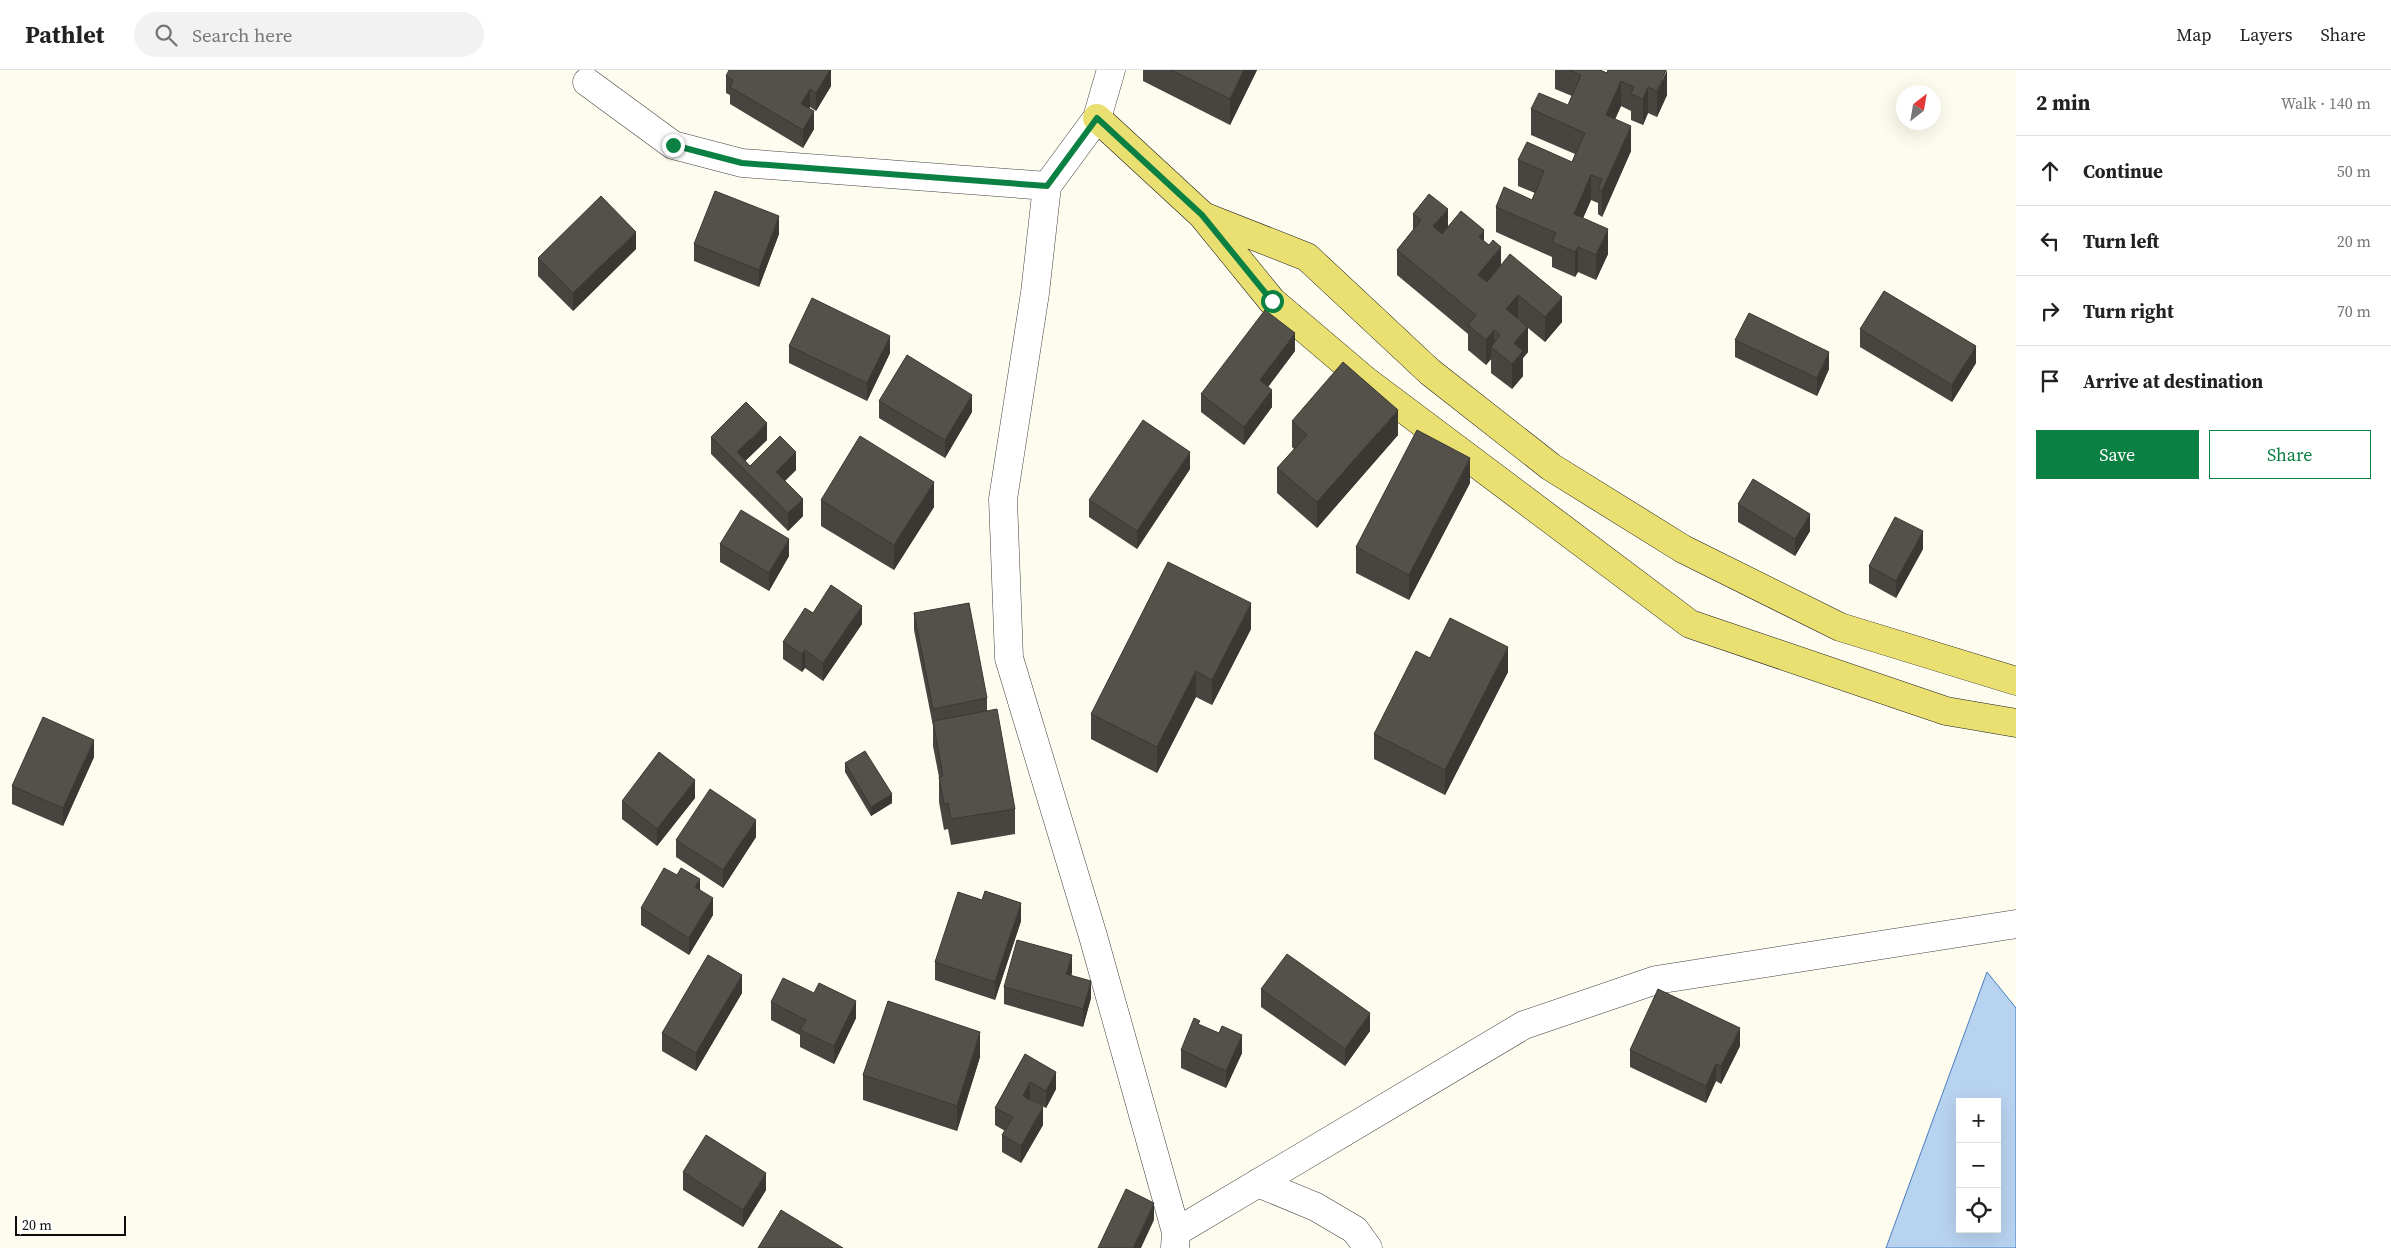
<!DOCTYPE html>
<meta charset="utf-8">
<style>
body{margin:0;font-family:"Source Serif 4",serif;background:#f2f2f2;color:#222}
.controls{position:absolute;right:15px;bottom:15px;display:grid;overflow:hidden;border-radius:0px;box-shadow:0 5px 20px #0002}
.controls button{width:45px;height:45px;display:grid;place-items:center;padding:0;border:0;border-bottom:1px solid #e0e0e0;background:#fff;color:#222;font:25px sans-serif}
.compass{position:absolute;left:1896px;top:15px;width:45px;height:45px;border-radius:50%;background:#fff;box-shadow:0 5px 20px #0002;rotate:31deg}
.scale{position:absolute;left:15px;bottom:12px;width:111px;box-sizing:border-box;padding-left:5px;border:2px solid #0d0d0d;border-top:0;font-size:14px;line-height:18px;white-space:nowrap;color:#0d0d0d;-webkit-text-stroke:4px #fff;paint-order:stroke}
.stop{position:absolute;width:15px;height:15px;margin:-11px;border:4px solid #0b8043;border-radius:50%;background:#fff}
.stop.end{background:#0b8043;border-color:#fff;box-shadow:0 1px 5px #0008}
.list{margin:0;padding:0;list-style:none}
h2{display:flex;justify-content:space-between;align-items:center;height:65px;margin:0;padding:0 20px;font-size:21px}
h2 small{font-size:16px;font-weight:400;color:#767676}
.list li{display:grid;grid-template-columns:32px 1fr auto;gap:15px;align-items:center;box-sizing:border-box;height:70px;padding:0 20px;border-top:1px solid #e0e0e0}
.list b{display:block;font-size:19px;white-space:nowrap}
.list em{font-size:16px;font-style:normal;color:#767676}
.actions{display:flex;gap:10px;padding:15px 20px}
.actions a{flex:1;padding:11px 0;border:1px solid #0b8043;border-radius:0px;text-align:center;font-size:18px;color:#0b8043}
.actions .main{background:#0b8043;color:#fff}
.icon{flex:none;width:28px;height:28px;fill:none;stroke:currentColor;stroke-width:2;stroke-linecap:round;stroke-linejoin:round}
.map{position:relative;flex:none;width:2016px;height:1178px;overflow:hidden}
header{display:flex;align-items:center;gap:30px;box-sizing:border-box;height:70px;padding:0 25px;background:#fff;border-bottom:1px solid #e0e0e0}
header strong{font-size:24px}
nav{display:flex;gap:28px;margin-inline-start:auto;font-size:18px}
.search{width:350px;height:45px;background:#f2f2f2;display:flex;align-items:center;gap:12px;box-sizing:border-box;padding:0 18px;border-radius:28px;color:#767676;font-size:19px}
main{display:flex}
aside{flex:1;background:#fff}
.map>svg:first-child{display:block}
.water{fill:#b8d3f0;stroke:#467dbf;fill-rule:evenodd}
.lines{fill:none;stroke-linecap:round;stroke-linejoin:round}
.minor-casing{stroke:#404040;stroke-width:29}
.major-casing{stroke:#1e1e1e;stroke-width:29}
.minor{stroke:#fff;stroke-width:28}
.major{stroke:#eadf71;stroke-width:28}
.wall{fill:#484540}
.shaded-wall{fill:#3b3834}
.building{fill:#54504a;stroke:#3b3834}
.route{stroke:#0b8043;stroke-width:6}
</style>
<header>
<strong>Pathlet</strong>
<div class="search"><svg class="icon" aria-label="search" viewBox="0 0 24 24"><circle cx="10" cy="10" r="6"/><path d="M15 15l6 6"/></svg>Search here</div>
<nav><a>Map</a><a>Layers</a><a>Share</a></nav>
</header>
<main>
<div class="map">
<svg width="2016" height="1178" viewBox="0 0 2016 1178">
<rect width="100%" height="100%" fill="#fdfcee"/>
<!-- water -->
<path class="water" d="M 1987,902 L 2016,938 L 2016,1178 L 1886,1178 ZM 1960,1032 L 1997,1032 L 1997,1159 L 1960,1159 Z"/>
<g class="lines">
<defs>
<path id="minor" d="M 1111,0 L 1097,48 L 1047,116 L 1035,223 L 1003,429 L 1009,588 L 1093,866 L 1176,1162 L 1175,1178
M 587,12 L 673,75 L 742,93 L 1047,116
M 1258,1113 L 1316,1137 L 1355,1160 L 1368,1178
M 1176,1162 L 1524,955 L 1656,910 L 2016,854"/>
<path id="major" d="M 1097,48 L 1202,145 L 1272,231 L 1365,310 L 1690,554 L 1946,641 L 2016,653
M 1203,146 L 1307,187 L 1430,302 L 1551,397 L 1683,479 L 1840,557 L 2016,611"/>
</defs>
<!-- minor casing -->
<use href="#minor" class="minor-casing"/>
<!-- major casing -->
<use href="#major" class="major-casing"/>
<!-- minor -->
<use href="#minor" class="minor"/>
<!-- major -->
<use href="#major" class="major"/>
</g>
<!-- wall -->
<path class="wall" d="M 831,0 L 831,16 L 816,41 L 810,37 L 809,38 L 814,59 L 803,78 L 730,34 L 730,25 L 726,23 L 726,6 Z
M 1143,0 L 1257,0 L 1230,55 L 1143,11 Z
M 1555,0 L 1600,0 L 1607,3 L 1608,0 L 1667,25 L 1657,47 L 1648,43 L 1643,55 L 1631,50 L 1631,41 L 1621,36 L 1615,49 L 1631,81 L 1602,147 L 1598,144 L 1598,133 L 1591,130 L 1583,148 L 1608,184 L 1596,210 L 1578,202 L 1575,207 L 1552,197 L 1552,187 L 1496,162 L 1496,137 L 1532,130 L 1535,123 L 1518,116 L 1518,90 L 1572,92 L 1575,84 L 1531,65 L 1531,39 L 1568,35 L 1572,26 L 1555,19 Z
M 1413,144 L 1484,171 L 1501,195 L 1562,252 L 1545,272 L 1528,258 L 1528,282 L 1523,288 L 1523,306 L 1512,319 L 1491,303 L 1491,289 L 1486,295 L 1468,280 L 1468,264 L 1397,205 L 1397,180 L 1413,160 Z
M 779,164 L 759,217 L 694,191 L 694,174 Z
M 636,179 L 573,241 L 538,206 L 538,188 Z
M 1860,259 L 1976,293 L 1952,332 L 1860,277 Z
M 1735,270 L 1829,299 L 1817,326 L 1735,287 Z
M 789,276 L 890,283 L 867,331 L 789,293 Z
M 1295,281 L 1268,316 L 1272,337 L 1244,375 L 1201,342 L 1201,324 Z
M 879,331 L 972,342 L 945,388 L 879,348 Z
M 1292,351 L 1398,365 L 1317,458 L 1277,423 L 1277,398 L 1294,379 L 1292,377 Z
M 711,367 L 767,370 L 745,391 L 750,396 L 796,400 L 785,411 L 803,446 L 788,461 L 711,384 Z
M 1190,399 L 1137,479 L 1089,447 L 1089,430 Z
M 1470,413 L 1409,530 L 1356,503 L 1356,477 Z
M 821,430 L 934,437 L 894,500 L 821,456 Z
M 1738,434 L 1810,461 L 1795,486 L 1738,452 Z
M 720,474 L 789,486 L 769,521 L 720,492 Z
M 1923,479 L 1896,528 L 1869,513 L 1869,496 Z
M 813,543 L 862,554 L 823,611 L 805,598 L 802,602 L 783,589 L 783,572 Z
M 914,543 L 987,628 L 987,641 L 1015,739 L 1015,764 L 951,775 L 948,759 L 944,760 L 939,732 L 939,707 L 933,676 L 933,656 L 914,560 Z
M 1251,559 L 1212,635 L 1196,627 L 1157,703 L 1091,669 L 1091,644 Z
M 1430,588 L 1508,602 L 1445,725 L 1374,689 L 1374,664 Z
M 94,687 L 63,756 L 12,734 L 12,716 Z
M 845,693 L 892,733 L 871,746 L 845,702 Z
M 695,728 L 657,776 L 622,749 L 622,731 Z
M 756,767 L 723,818 L 676,787 L 676,770 Z
M 700,819 L 713,845 L 689,885 L 641,855 L 641,838 Z
M 1021,851 L 995,930 L 935,910 L 935,892 Z
M 1072,903 L 1071,905 L 1091,928 L 1083,957 L 1004,934 L 1004,917 Z
M 1261,919 L 1370,961 L 1345,996 L 1261,937 Z
M 742,923 L 696,1001 L 662,981 L 662,963 Z
M 771,932 L 856,948 L 834,994 L 800,977 L 800,965 L 771,950 Z
M 1200,955 L 1242,983 L 1226,1018 L 1181,998 L 1181,980 Z
M 1740,976 L 1721,1014 L 1716,1011 L 1706,1033 L 1630,997 L 1630,980 Z
M 1025,984 L 1056,1019 L 1046,1038 L 1030,1030 L 1043,1055 L 1021,1093 L 1002,1082 L 1002,1065 L 1005,1061 L 995,1055 L 995,1038 Z
M 980,987 L 957,1061 L 863,1030 L 863,1005 Z
M 683,1102 L 766,1120 L 743,1157 L 683,1120 Z"/>
<!-- shaded-wall -->
<path class="shaded-wall" d="M 830,0 L 831,0 L 831,16 L 816,41 L 816,23 Z
M 1244,0 L 1257,0 L 1230,55 L 1230,29 Z
M 1667,0 L 1667,25 L 1657,47 L 1657,21 Z
M 1621,11 L 1621,36 L 1606,70 L 1606,45 Z
M 1648,17 L 1648,43 L 1643,55 L 1643,29 Z
M 810,19 L 810,37 L 801,51 L 801,34 Z
M 814,41 L 814,59 L 803,78 L 803,60 Z
M 1631,56 L 1631,81 L 1602,147 L 1602,121 Z
M 1591,105 L 1591,130 L 1574,169 L 1574,144 Z
M 1448,139 L 1448,164 L 1433,181 L 1433,156 Z
M 779,146 L 779,164 L 759,217 L 759,200 Z
M 1608,159 L 1608,184 L 1596,210 L 1596,185 Z
M 1484,160 L 1484,185 L 1479,167 Z
M 636,162 L 636,179 L 573,241 L 573,223 Z
M 1501,177 L 1501,203 L 1478,231 L 1478,205 Z
M 1578,177 L 1578,202 L 1575,207 L 1575,182 Z
M 1518,225 L 1518,250 L 1506,239 Z
M 1562,227 L 1562,252 L 1545,272 L 1545,247 Z
M 1528,257 L 1528,282 L 1523,288 L 1523,306 L 1512,319 L 1512,294 L 1514,273 Z
M 1494,260 L 1494,280 L 1491,277 L 1491,289 L 1486,295 L 1486,270 Z
M 1295,263 L 1295,281 L 1260,328 L 1260,310 Z
M 890,266 L 890,283 L 867,331 L 867,313 Z
M 1976,276 L 1976,293 L 1952,332 L 1952,315 Z
M 1829,282 L 1829,299 L 1817,326 L 1817,308 Z
M 1272,320 L 1272,337 L 1244,375 L 1244,357 Z
M 972,325 L 972,342 L 945,388 L 945,370 Z
M 1398,340 L 1398,365 L 1317,458 L 1317,432 Z
M 767,353 L 767,370 L 740,396 L 737,382 Z
M 796,382 L 796,400 L 776,419 L 776,402 Z
M 1190,382 L 1190,399 L 1137,479 L 1137,461 Z
M 1470,388 L 1470,413 L 1409,530 L 1409,505 Z
M 934,412 L 934,437 L 894,500 L 894,475 Z
M 803,429 L 803,446 L 788,461 L 788,443 Z
M 1810,444 L 1810,461 L 1795,486 L 1795,469 Z
M 1923,461 L 1923,479 L 1896,528 L 1896,511 Z
M 789,469 L 789,486 L 769,521 L 769,503 Z
M 1251,533 L 1251,559 L 1212,635 L 1212,610 Z
M 862,536 L 862,554 L 823,611 L 823,593 Z
M 1508,577 L 1508,602 L 1445,725 L 1445,700 Z
M 805,580 L 805,598 L 802,602 L 802,584 Z
M 1196,601 L 1196,627 L 1157,703 L 1157,677 Z
M 94,670 L 94,687 L 63,756 L 63,738 Z
M 695,710 L 695,728 L 657,776 L 657,759 Z
M 892,724 L 892,733 L 871,746 L 871,737 Z
M 756,750 L 756,767 L 723,818 L 723,800 Z
M 700,809 L 700,827 L 695,817 Z
M 713,828 L 713,845 L 689,885 L 689,868 Z
M 1021,833 L 1021,851 L 995,930 L 995,912 Z
M 1072,885 L 1072,903 L 1066,921 L 1066,904 Z
M 742,905 L 742,923 L 696,1001 L 696,983 Z
M 1091,911 L 1091,928 L 1083,957 L 1083,939 Z
M 856,931 L 856,948 L 834,994 L 834,976 Z
M 1370,943 L 1370,961 L 1345,996 L 1345,979 Z
M 1740,958 L 1740,976 L 1721,1014 L 1721,996 Z
M 980,962 L 980,987 L 957,1061 L 957,1036 Z
M 1242,965 L 1242,983 L 1226,1018 L 1226,1001 Z
M 1716,994 L 1716,1011 L 1706,1033 L 1706,1016 Z
M 1056,1002 L 1056,1019 L 1046,1038 L 1046,1021 Z
M 1030,1012 L 1030,1030 L 1023,1026 Z
M 1043,1037 L 1043,1055 L 1021,1093 L 1021,1076 Z
M 766,1103 L 766,1120 L 743,1157 L 743,1140 Z
M 1154,1133 L 1154,1150 L 1141,1178 L 1133,1178 Z"/>
<!-- building -->
<path class="building" d="M 729,0 L 830,0 L 816,23 L 810,19 L 801,34 L 814,41 L 803,60 L 730,17 L 733,10 L 726,6 Z
M 1171,0 L 1244,0 L 1230,29 Z
M 1569,0 L 1600,0 L 1607,3 L 1608,0 L 1666,0 L 1657,21 L 1648,17 L 1643,29 L 1631,24 L 1634,17 L 1621,11 L 1606,45 L 1631,56 L 1602,121 L 1598,119 L 1602,109 L 1591,105 L 1574,144 L 1608,159 L 1596,185 L 1578,177 L 1575,182 L 1552,172 L 1556,163 L 1496,137 L 1504,117 L 1532,130 L 1544,101 L 1518,90 L 1527,72 L 1572,92 L 1585,63 L 1531,39 L 1539,23 L 1568,35 L 1581,5 Z
M 715,121 L 779,146 L 759,200 L 694,174 Z
M 1429,124 L 1448,139 L 1433,156 L 1442,164 L 1461,141 L 1484,160 L 1479,167 L 1489,175 L 1493,170 L 1501,177 L 1478,205 L 1487,212 L 1510,184 L 1562,227 L 1545,247 L 1518,225 L 1506,239 L 1528,257 L 1514,273 L 1523,281 L 1512,294 L 1491,277 L 1500,265 L 1494,260 L 1486,270 L 1468,255 L 1476,245 L 1397,180 L 1421,150 L 1413,144 Z
M 601,126 L 636,162 L 573,223 L 538,188 Z
M 1884,221 L 1976,276 L 1952,315 L 1860,259 Z
M 812,228 L 890,266 L 867,313 L 789,276 Z
M 1265,240 L 1295,263 L 1260,310 L 1272,320 L 1244,357 L 1201,324 Z
M 1749,243 L 1829,282 L 1817,308 L 1735,270 Z
M 907,285 L 972,325 L 945,370 L 879,331 Z
M 1343,292 L 1398,340 L 1317,432 L 1277,398 L 1307,365 L 1292,351 Z
M 746,332 L 767,353 L 737,382 L 750,396 L 780,366 L 796,382 L 776,402 L 803,429 L 788,443 L 711,367 Z
M 1143,350 L 1190,382 L 1137,461 L 1089,430 Z
M 1417,360 L 1470,388 L 1409,505 L 1356,477 Z
M 860,366 L 934,412 L 894,475 L 821,430 Z
M 1753,409 L 1810,444 L 1795,469 L 1738,434 Z
M 741,440 L 789,469 L 769,503 L 720,474 Z
M 1895,447 L 1923,461 L 1896,511 L 1869,496 Z
M 1168,492 L 1251,533 L 1212,610 L 1196,601 L 1157,677 L 1091,644 Z
M 831,515 L 862,536 L 823,593 L 805,580 L 802,584 L 783,572 L 805,538 L 813,543 Z
M 969,533 L 987,628 L 933,639 L 914,543 Z
M 1450,548 L 1508,577 L 1445,700 L 1374,664 L 1416,581 L 1430,588 Z
M 997,639 L 1015,739 L 951,749 L 948,733 L 944,734 L 939,707 L 943,706 L 933,651 Z
M 43,647 L 94,670 L 63,738 L 12,716 Z
M 865,681 L 892,724 L 871,737 L 845,693 Z
M 659,682 L 695,710 L 657,759 L 622,731 Z
M 710,719 L 756,750 L 723,800 L 676,770 Z
M 664,798 L 677,805 L 681,798 L 700,809 L 695,817 L 713,828 L 689,868 L 641,838 Z
M 985,821 L 1021,833 L 995,912 L 935,892 L 958,822 L 982,830 Z
M 1017,870 L 1072,885 L 1066,904 L 1091,911 L 1083,939 L 1004,917 Z
M 1287,884 L 1370,943 L 1345,979 L 1261,919 Z
M 708,885 L 742,905 L 696,983 L 662,963 Z
M 783,908 L 814,923 L 819,913 L 856,931 L 834,976 L 800,960 L 806,950 L 771,932 Z
M 1658,919 L 1740,958 L 1721,996 L 1716,994 L 1706,1016 L 1630,980 Z
M 888,931 L 980,962 L 957,1036 L 863,1005 Z
M 1194,948 L 1200,951 L 1198,954 L 1219,963 L 1222,956 L 1242,965 L 1226,1001 L 1181,980 Z
M 1025,984 L 1056,1002 L 1046,1021 L 1030,1012 L 1023,1026 L 1043,1037 L 1021,1076 L 1002,1065 L 1013,1047 L 995,1038 Z
M 706,1065 L 766,1103 L 743,1140 L 683,1102 Z
M 1126,1119 L 1154,1133 L 1133,1178 L 1098,1178 Z
M 781,1140 L 843,1178 L 758,1178 Z"/>
<g class="lines">
<!-- route -->
<path class="route" d="M 673,75 L 742,93 L 1047,116 L 1097,48 L 1202,145 L 1272,231"/>
</g>
</svg>
<div class="controls">
<button>+</button>
<button>−</button>
<button><svg class="icon" aria-label="locate" viewBox="0 0 24 24"><circle cx="12" cy="12" r="6"/><path d="M12 2v4M12 18v4M2 12h4M18 12h4"/></svg></button>
</div>
<svg class="compass" viewBox="-18 -18 36 36"><path d="M0-13l5 13h-10z" fill="#e53935"/><path d="M0 13l5-13h-10z" fill="#767676"/></svg>
<div class="scale">20 m</div>
<div class="stop" style="left:1272px;top:231px"></div>
<div class="stop end" style="left:673px;top:75px"></div>
</div>
<aside>
<h2>2 min<small>Walk · 140 m</small></h2>
<ul class="list">
<li><svg class="icon" aria-label="ahead" viewBox="0 0 24 24"><path d="M12 20V5M6 11l6-6 6 6"/></svg><div><b>Continue</b></div><em>50 m</em></li>
<li><svg class="icon" aria-label="left" viewBox="0 0 24 24"><path d="M17 20v-9H6M10 6l-5 5 5 5"/></svg><div><b>Turn left</b></div><em>20 m</em></li>
<li><svg class="icon" aria-label="right" viewBox="0 0 24 24"><path d="M7 20v-9h11M14 6l5 5-5 5"/></svg><div><b>Turn right</b></div><em>70 m</em></li>
<li><svg class="icon" aria-label="arrive" viewBox="0 0 24 24"><path d="M6 21V4h12l-3 4 3 4H6"/></svg><div><b>Arrive at destination</b></div></li>
</ul>
<div class="actions"><a class="main">Save</a><a>Share</a></div>
</aside>
</main>
